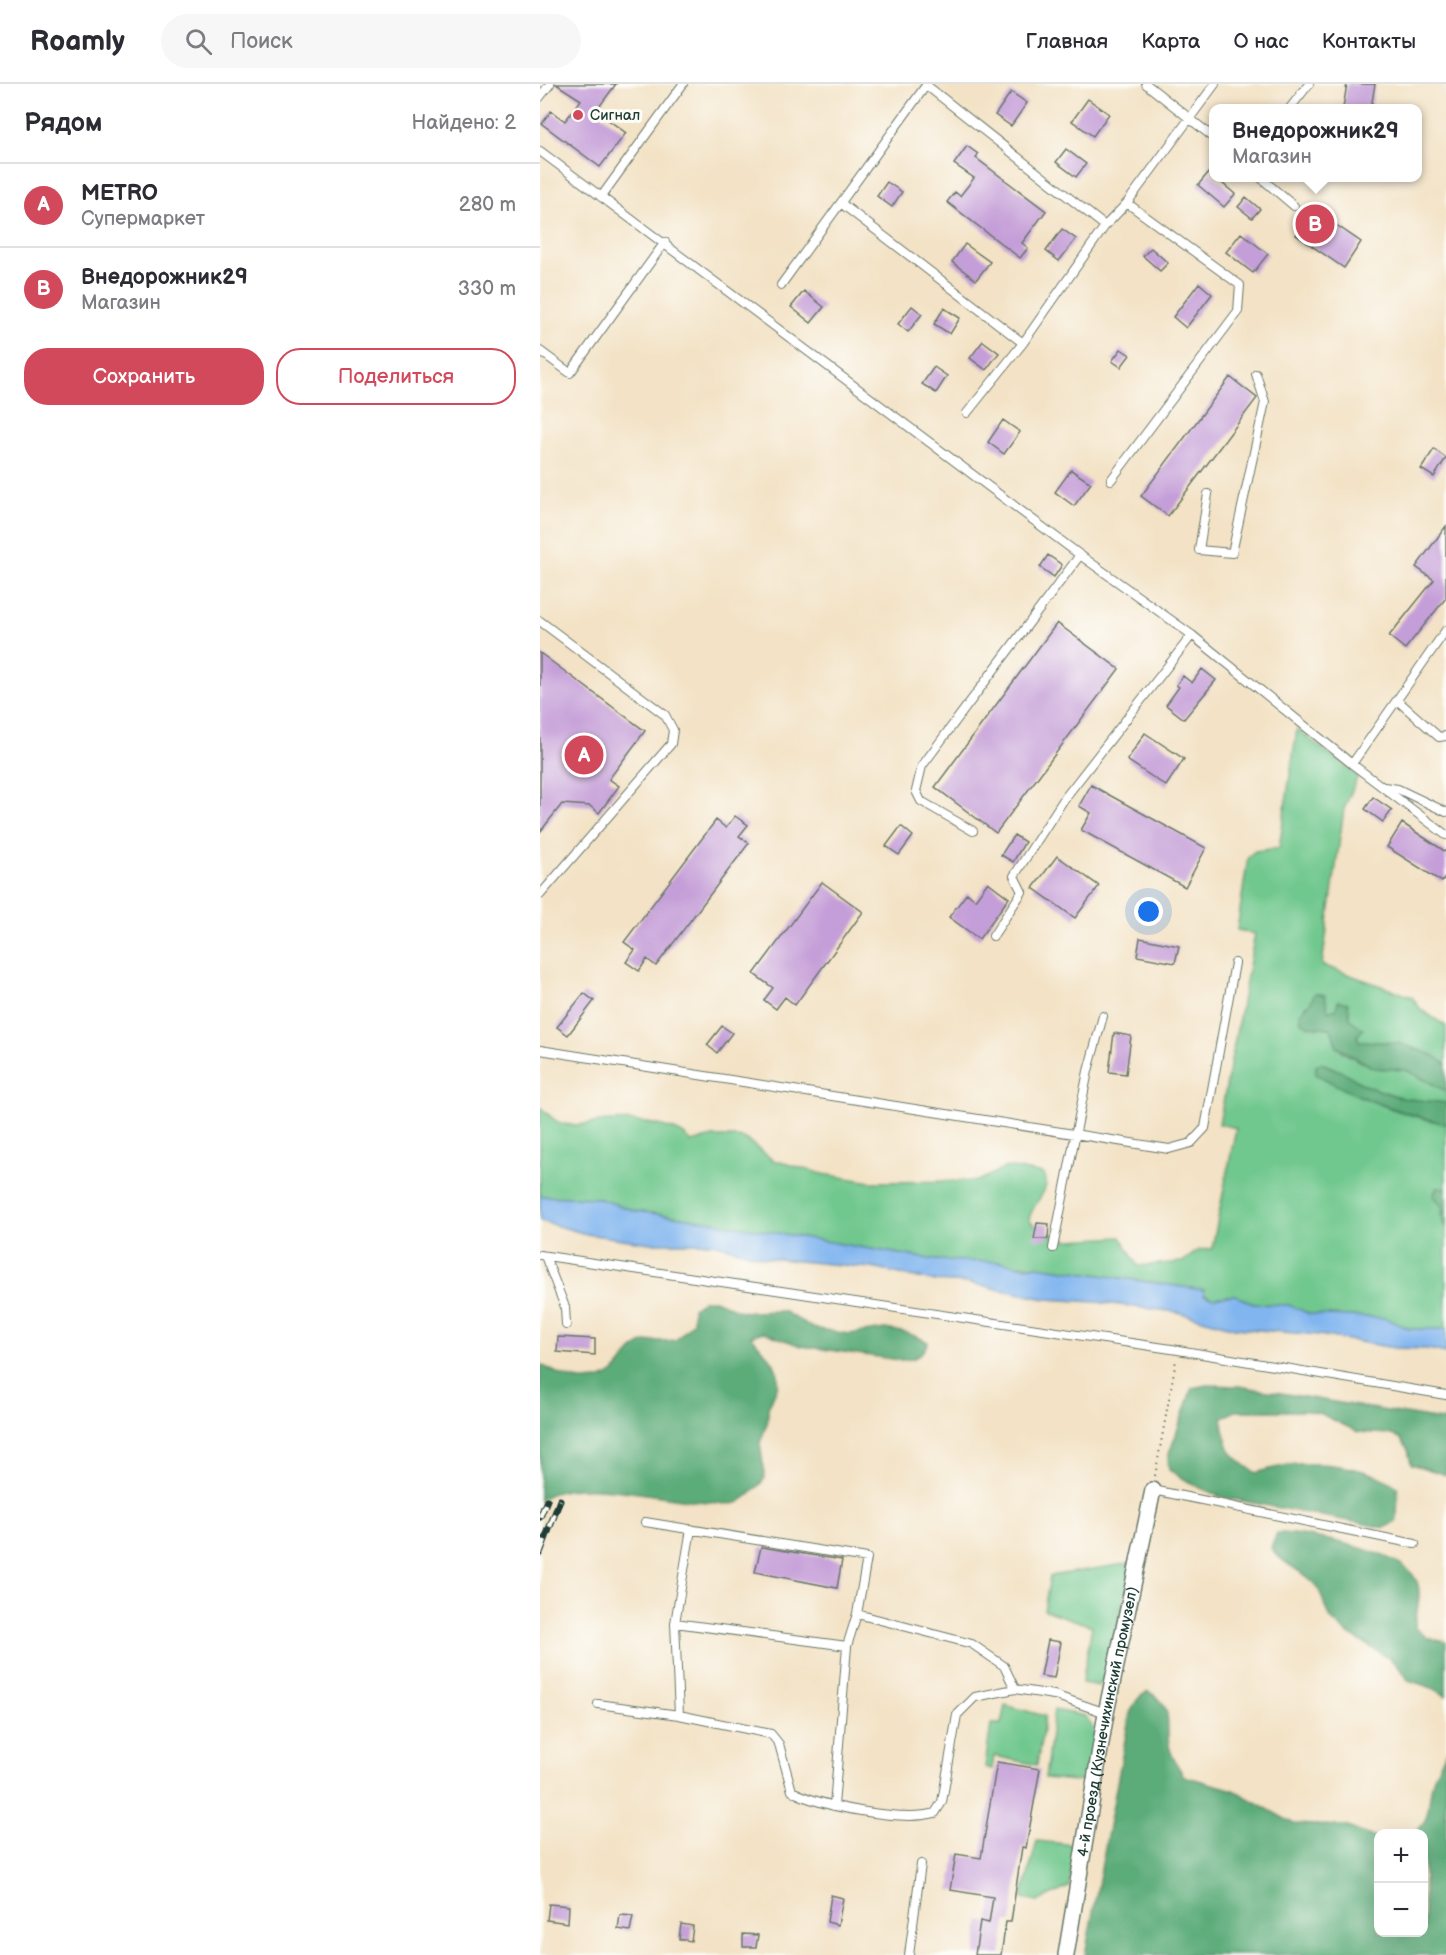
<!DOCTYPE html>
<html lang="ru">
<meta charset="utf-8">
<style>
body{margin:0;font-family:"Balsamiq Sans",sans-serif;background:#f7f7f7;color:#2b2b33}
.controls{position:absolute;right:18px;bottom:18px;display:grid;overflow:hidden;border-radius:12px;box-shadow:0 6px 24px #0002}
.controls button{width:54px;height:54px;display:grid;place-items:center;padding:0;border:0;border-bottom:2px solid #e1e1e2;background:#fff;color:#2b2b33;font:30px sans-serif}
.you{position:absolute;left:609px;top:828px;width:21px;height:21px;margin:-15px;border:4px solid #fff;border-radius:50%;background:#1a73e8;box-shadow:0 0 0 9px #1a73e833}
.badge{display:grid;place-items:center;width:39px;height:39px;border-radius:50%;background:#d1495b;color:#fff;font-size:20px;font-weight:700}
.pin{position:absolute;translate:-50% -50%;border:3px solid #fff;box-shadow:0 2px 6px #0006}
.popup{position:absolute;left:669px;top:20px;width:213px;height:78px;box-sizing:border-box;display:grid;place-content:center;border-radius:12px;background:#fff;filter:drop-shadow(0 2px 4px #0005);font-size:20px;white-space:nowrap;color:#7c7c81}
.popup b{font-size:22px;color:#2b2b33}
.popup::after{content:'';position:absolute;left:50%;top:100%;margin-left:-12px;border:12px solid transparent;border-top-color:#fff}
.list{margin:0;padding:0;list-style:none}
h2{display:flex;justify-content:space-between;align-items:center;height:78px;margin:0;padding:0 24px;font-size:26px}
h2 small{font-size:20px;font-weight:400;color:#7c7c81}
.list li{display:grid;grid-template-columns:39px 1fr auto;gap:18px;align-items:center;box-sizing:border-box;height:84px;padding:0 24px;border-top:2px solid #e1e1e2}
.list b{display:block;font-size:22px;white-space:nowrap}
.list p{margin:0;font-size:20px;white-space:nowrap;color:#7c7c81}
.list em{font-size:20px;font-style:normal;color:#7c7c81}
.actions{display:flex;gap:12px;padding:18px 24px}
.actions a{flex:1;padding:14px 0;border:2px solid #d1495b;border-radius:24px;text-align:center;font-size:21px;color:#d1495b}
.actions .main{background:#d1495b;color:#fff}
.icon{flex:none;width:33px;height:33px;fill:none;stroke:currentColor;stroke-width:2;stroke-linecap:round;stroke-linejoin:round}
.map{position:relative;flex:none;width:906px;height:1871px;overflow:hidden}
header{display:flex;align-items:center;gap:36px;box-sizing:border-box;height:84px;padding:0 30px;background:#fff;border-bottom:2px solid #e1e1e2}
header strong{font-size:28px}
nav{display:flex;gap:33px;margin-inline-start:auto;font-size:21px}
.search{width:420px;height:54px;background:#f7f7f7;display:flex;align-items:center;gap:15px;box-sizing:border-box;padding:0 21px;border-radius:33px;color:#7c7c81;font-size:22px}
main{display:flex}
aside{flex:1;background:#fff}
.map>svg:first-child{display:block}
.green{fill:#71c88e;stroke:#488261;stroke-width:1.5}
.forest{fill:#5cac79;stroke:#3e7456;stroke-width:1.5}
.water{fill:#81b5ef;stroke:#507992;stroke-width:1.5}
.building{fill:#c49ed8}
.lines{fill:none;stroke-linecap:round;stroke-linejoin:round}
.service-casing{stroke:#697767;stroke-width:10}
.minor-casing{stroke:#697767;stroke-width:18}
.path{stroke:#697767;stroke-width:2;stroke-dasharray:1.5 4.5;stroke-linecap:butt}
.service{stroke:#fff;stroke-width:8}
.minor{stroke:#fff;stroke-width:15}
.rail-casing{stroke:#1f3d34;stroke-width:7}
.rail{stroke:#fdfcf7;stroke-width:4.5;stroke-dasharray:14;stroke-linecap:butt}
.poi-dot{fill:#d1495b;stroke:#fdfcf7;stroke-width:2}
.labels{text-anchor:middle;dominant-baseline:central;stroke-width:6;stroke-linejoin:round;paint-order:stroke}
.poi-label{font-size:15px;fill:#1f3d34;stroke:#fdfcf7;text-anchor:start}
.street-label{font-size:15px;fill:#1f3d34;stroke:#fdfcf7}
</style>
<header>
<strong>Roamly</strong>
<div class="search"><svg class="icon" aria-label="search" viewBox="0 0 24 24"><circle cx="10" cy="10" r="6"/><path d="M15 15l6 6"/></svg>Поиск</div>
<nav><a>Главная</a><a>Карта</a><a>О нас</a><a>Контакты</a></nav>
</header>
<main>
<aside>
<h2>Рядом<small>Найдено: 2</small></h2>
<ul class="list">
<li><span class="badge">A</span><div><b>METRO</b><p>Супермаркет</p></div><em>280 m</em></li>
<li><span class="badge">B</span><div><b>Внедорожник29</b><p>Магазин</p></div><em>330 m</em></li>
</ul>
<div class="actions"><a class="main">Сохранить</a><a>Поделиться</a></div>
</aside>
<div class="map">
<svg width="906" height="1871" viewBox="0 0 906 1871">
<rect width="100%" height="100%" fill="#fdfcf7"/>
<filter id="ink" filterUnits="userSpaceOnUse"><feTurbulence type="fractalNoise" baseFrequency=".0167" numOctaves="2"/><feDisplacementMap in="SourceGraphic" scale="12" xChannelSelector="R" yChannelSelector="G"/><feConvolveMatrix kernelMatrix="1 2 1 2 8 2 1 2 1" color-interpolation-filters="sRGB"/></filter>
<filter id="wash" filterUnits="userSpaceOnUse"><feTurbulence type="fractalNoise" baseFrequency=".008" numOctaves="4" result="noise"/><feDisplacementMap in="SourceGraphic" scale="24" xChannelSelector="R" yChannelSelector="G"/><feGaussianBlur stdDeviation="1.35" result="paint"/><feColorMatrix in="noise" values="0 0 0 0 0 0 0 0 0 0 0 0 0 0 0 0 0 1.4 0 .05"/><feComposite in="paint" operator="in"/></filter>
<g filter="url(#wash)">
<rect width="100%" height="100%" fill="#f3e2c5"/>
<!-- green -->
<path class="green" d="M 757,645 L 818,692 L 804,725 L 782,881 L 872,913 L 881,926 L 906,942 L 906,980 L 892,971 L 858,959 L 819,957 L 817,952 L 823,945 L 810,935 L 808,924 L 787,927 L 786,921 L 770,919 L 763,925 L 768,942 L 791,944 L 797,963 L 804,969 L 834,984 L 866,986 L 906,1007 L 906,1019 L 866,1015 L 824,1001 L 786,980 L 776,982 L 777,990 C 817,1014 861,1030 906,1040 L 906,1245 L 870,1245 L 845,1234 L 770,1230 L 735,1221 L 713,1220 L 695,1211 L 672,1214 L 664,1210 L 664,1206 L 497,1182 L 395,1176 L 155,1135 L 95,1127 L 57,1114 L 0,1112 L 0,1023 C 5,1027 12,1035 18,1038 C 34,1045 53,1038 68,1037 C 89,1035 140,1040 151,1058 L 173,1053 L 196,1053 L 204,1054 L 233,1076 L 283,1090 L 331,1098 L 438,1097 L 467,1083 L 504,1090 C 513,1107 491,1119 489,1136 L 500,1147 L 529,1156 L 581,1153 L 598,1182 L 642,1178 L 659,1166 L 672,1165 L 696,1044 L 679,1040 L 715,850 L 697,846 L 708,773 L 715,767 L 739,764 Z
M 591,1479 L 570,1585 L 559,1602 L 542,1599 L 552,1542 L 504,1526 L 510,1492 Z
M 465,1621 L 505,1632 L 497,1681 L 454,1672 L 452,1685 L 445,1683 L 451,1640 L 461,1640 Z
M 514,1626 L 546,1632 L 556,1650 L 546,1698 L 505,1694 Z
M 497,1757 L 535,1761 L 529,1803 L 497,1818 L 482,1814 Z"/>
<!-- forest -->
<path class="forest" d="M 775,909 L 785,911 L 788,927 L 796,926 L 798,917 L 808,919 L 810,935 L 823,945 L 817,952 L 819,957 L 858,959 L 893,971 L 906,980 L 906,1007 L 866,986 L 834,984 L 797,963 L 791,944 L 768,942 L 761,938 L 760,929 L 770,919 Z
M 781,979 L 805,989 L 824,1001 L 861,1014 L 906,1019 L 906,1040 C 861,1029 817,1014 776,990 L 776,982 Z
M 897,1103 L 906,1104 L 906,1143 L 903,1140 L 902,1122 L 893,1112 Z
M 163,1216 L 175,1216 L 197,1226 L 208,1228 L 243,1227 L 273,1244 L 309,1250 L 345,1245 L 368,1249 L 388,1258 C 382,1272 375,1276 359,1276 L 261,1262 L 223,1248 L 211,1252 L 233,1278 L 238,1290 L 238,1301 L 228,1324 L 228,1336 L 220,1359 L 225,1394 C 219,1402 208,1413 199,1418 C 192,1422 179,1419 171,1418 C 129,1417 32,1390 0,1416 L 0,1280 C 20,1292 51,1306 74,1288 C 83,1280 88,1268 99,1261 C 109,1255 124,1258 136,1256 L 153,1238 L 153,1224 Z
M 667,1301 L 699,1302 L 906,1337 L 906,1391 L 871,1380 L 868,1366 L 860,1354 L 848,1350 L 818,1348 L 781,1330 L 767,1327 L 695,1327 L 682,1334 C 688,1367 687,1370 716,1389 C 726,1386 737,1383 748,1381 C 784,1377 829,1383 858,1403 L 857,1436 L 845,1444 L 681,1413 L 656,1402 L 629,1386 L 628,1373 L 652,1304 Z
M 737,1449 C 766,1449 861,1467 875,1494 C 884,1508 875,1528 875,1544 L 888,1554 L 906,1558 L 906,1612 L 895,1605 L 868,1596 C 852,1566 815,1561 792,1536 C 783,1526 785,1514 777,1503 C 764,1486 743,1482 731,1464 Z
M 608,1607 C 635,1623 625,1635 629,1661 C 631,1673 638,1682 644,1692 L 694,1706 L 754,1740 L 805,1742 L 838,1755 L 838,1848 L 884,1848 L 884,1750 L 873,1749 C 892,1737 887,1720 892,1701 C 894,1690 900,1679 906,1669 L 906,1871 L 545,1871 L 590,1629 L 597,1616 Z"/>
<!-- water -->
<path class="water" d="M 0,1112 L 57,1114 L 95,1127 L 155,1135 L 395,1176 L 463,1178 L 483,1183 L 497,1182 L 664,1206 L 664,1211 L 673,1214 L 695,1211 L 713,1220 L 749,1221 L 770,1230 L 845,1234 L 869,1245 L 906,1245 L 906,1269 L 888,1265 L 854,1264 L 779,1251 L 695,1244 L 637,1228 L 556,1218 L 505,1215 L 429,1199 L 393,1197 L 332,1184 L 226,1174 L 173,1159 L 110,1159 L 46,1150 L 0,1137 Z"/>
<g id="blocks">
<!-- building -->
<path class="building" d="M 16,0 L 76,0 L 56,27 L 86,49 L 60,83 L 2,40 L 11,27 L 25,37 L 41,16 Z
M 807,0 L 835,0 L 831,24 L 803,24 Z
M 471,8 L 487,19 L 471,42 L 455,31 Z
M 548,15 L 569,30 L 553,52 L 532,37 Z
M 427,62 L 438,70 L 436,74 L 506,127 L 482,159 L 488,164 L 480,174 L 407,118 L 415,108 L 420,112 L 434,94 L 414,80 Z
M 526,65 L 546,80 L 536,93 L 516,78 Z
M 669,88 L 695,110 L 684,123 L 658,101 Z
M 347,98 L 362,108 L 352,123 L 337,112 Z
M 706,113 L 720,125 L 712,134 L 698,123 Z
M 773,125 L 821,158 L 804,184 L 756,151 Z
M 522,145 L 536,155 L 519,177 L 506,167 Z
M 701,149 L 728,170 L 713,189 L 686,168 Z
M 425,160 L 450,178 L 436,196 L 412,178 Z
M 611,164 L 628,179 L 620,187 L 603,172 Z
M 659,199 L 672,210 L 646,244 L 633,233 Z
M 264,207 L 284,223 L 271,239 L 251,223 Z
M 372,222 L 382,230 L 368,248 L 358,240 Z
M 404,224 L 420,234 L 410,250 L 394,240 Z
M 443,257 L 459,269 L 446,286 L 430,274 Z
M 581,265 L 590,271 L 581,283 L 572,277 Z
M 394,283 L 407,292 L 396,309 L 382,300 Z
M 690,293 L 717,314 L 628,432 L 601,412 Z
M 463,336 L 480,348 L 464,370 L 448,358 Z
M 894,365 L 906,374 L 894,393 L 881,385 Z
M 531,386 L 551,399 L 534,422 L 515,408 Z
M 906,442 L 906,514 L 865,565 L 849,552 L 894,496 L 876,483 Z
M 508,471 L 522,481 L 514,493 L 500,483 Z
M 517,539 L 579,585 L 456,749 L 395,703 Z
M 0,569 L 105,647 L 69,695 L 79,702 L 59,729 L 50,722 L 22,720 L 0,748 Z
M 662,585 L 676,596 L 644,635 L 626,621 L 639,603 L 636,601 L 643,592 L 652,599 Z
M 605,649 L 644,675 L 626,702 L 587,676 Z
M 551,701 L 666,764 L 645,803 L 541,746 L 551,729 L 539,722 Z
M 833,713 L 852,726 L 843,738 L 825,725 Z
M 195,732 L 208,741 L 199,752 L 209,759 L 116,882 L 107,875 L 99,887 L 86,878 L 95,866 L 84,858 L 176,736 L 186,744 Z
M 862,739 L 906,768 L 906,792 L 902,798 L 847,763 Z
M 361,742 L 373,752 L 359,771 L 346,762 Z
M 474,751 L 485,758 L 473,778 L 461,771 Z
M 517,772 L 559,802 L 535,834 L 493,804 Z
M 282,798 L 323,828 L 255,921 L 245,913 L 236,925 L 224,916 L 233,904 L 214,890 Z
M 448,798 L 469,814 L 439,855 L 409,833 L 427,809 L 435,816 Z
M 600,854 L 639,862 L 635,879 L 597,872 Z
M 44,909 L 54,917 L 28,951 L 17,943 Z
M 182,942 L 192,949 L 177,969 L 167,961 Z
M 574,949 L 591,952 L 586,990 L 569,988 Z
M 497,1139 L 509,1140 L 508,1155 L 494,1155 Z
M 18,1253 L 55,1255 L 55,1271 L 17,1268 Z
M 221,1463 L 302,1476 L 297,1504 L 215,1488 Z
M 508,1556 L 521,1558 L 514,1594 L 501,1592 Z
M 457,1678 L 500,1685 L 486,1764 L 482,1763 L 471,1838 L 466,1838 L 461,1871 L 435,1871 L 440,1837 L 449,1839 L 453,1813 L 410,1806 L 416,1770 L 441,1774 Z
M 291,1811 L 303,1814 L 298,1841 L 287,1838 Z
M 9,1820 L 29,1822 L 28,1839 L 7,1836 Z
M 80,1831 L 93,1832 L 90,1847 L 78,1845 Z
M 141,1840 L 153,1842 L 151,1857 L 139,1855 Z
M 203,1850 L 218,1851 L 216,1863 L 203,1863 Z"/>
</g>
</g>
<g filter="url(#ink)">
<use href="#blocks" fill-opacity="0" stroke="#697767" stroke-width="1.5"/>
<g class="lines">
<defs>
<path id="service" d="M 606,0 L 673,53
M 386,1 L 565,142
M 0,13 L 10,0
M 750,24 L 769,0
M 0,67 L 540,471 L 652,551 L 812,680 L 906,751
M 721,94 L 754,122
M 61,113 L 143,0
M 302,120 L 483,259
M 241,201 L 387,0
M 0,267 L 30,289 L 125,158
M 427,329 L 483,259 L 565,142 L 587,119 L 675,0
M 571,396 L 698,227 L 700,201 L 587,119
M 668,410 L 659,466 L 692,469 L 725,318 L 716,290
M 0,537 L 125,631 L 133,646 L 131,660 L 0,811
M 857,616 L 899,653 L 906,652
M 812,680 L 906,546
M 844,703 L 858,705 L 906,728
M 433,747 L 381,717 L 376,707 L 382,682 L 540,471
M 453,852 L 482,808 L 474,792 L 524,715 L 652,551
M 0,966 L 629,1065 L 651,1059 L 665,1044 L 695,879
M 513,1164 L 548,987 L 563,932
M 0,1171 L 638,1266 L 906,1311
M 5,1172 L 25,1223 L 26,1241
M 613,1406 L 875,1460
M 105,1438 L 327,1474 L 317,1530 L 307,1562 L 294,1722
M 317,1530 L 432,1560 L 464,1582 L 475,1605
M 135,1539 L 307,1562
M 58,1620 L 139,1631 L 231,1650 L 239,1660 L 252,1707 C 281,1723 364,1738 395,1729 L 402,1718 L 417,1631 L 435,1613 L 475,1605 L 514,1611 L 566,1629
M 139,1631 L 135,1539 L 151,1445
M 369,1871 L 381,1780"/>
<g id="minor">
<path id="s1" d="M 526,1871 L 566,1629 L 613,1406"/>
</g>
</defs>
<!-- service casing -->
<use href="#service" class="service-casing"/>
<!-- minor casing -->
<use href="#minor" class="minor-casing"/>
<!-- path -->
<path class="path" d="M 615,1392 L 636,1276"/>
<!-- service -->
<use href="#service" class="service"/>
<!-- minor -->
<use href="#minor" class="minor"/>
<defs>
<path id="rail" d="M 0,1433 L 7,1416
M 0,1469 L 20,1416"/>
</defs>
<!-- rail casing -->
<use href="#rail" class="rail-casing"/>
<!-- rail -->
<use href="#rail" class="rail"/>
</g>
</g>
<!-- markers -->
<circle class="poi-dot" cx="38" cy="31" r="6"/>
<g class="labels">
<!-- poi labels -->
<g class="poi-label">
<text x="50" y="31">Сигнал</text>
</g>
<!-- street labels -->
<g class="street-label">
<text stroke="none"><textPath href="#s1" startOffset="237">4-й проезд (Кузнечихинский промузел)</textPath></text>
</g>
</g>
</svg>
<div class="controls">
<button>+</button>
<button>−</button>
</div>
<div class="you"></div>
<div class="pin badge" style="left:44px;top:671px">A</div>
<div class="pin badge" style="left:775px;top:140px">B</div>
<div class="popup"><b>Внедорожник29</b>Магазин</div>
</div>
</main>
